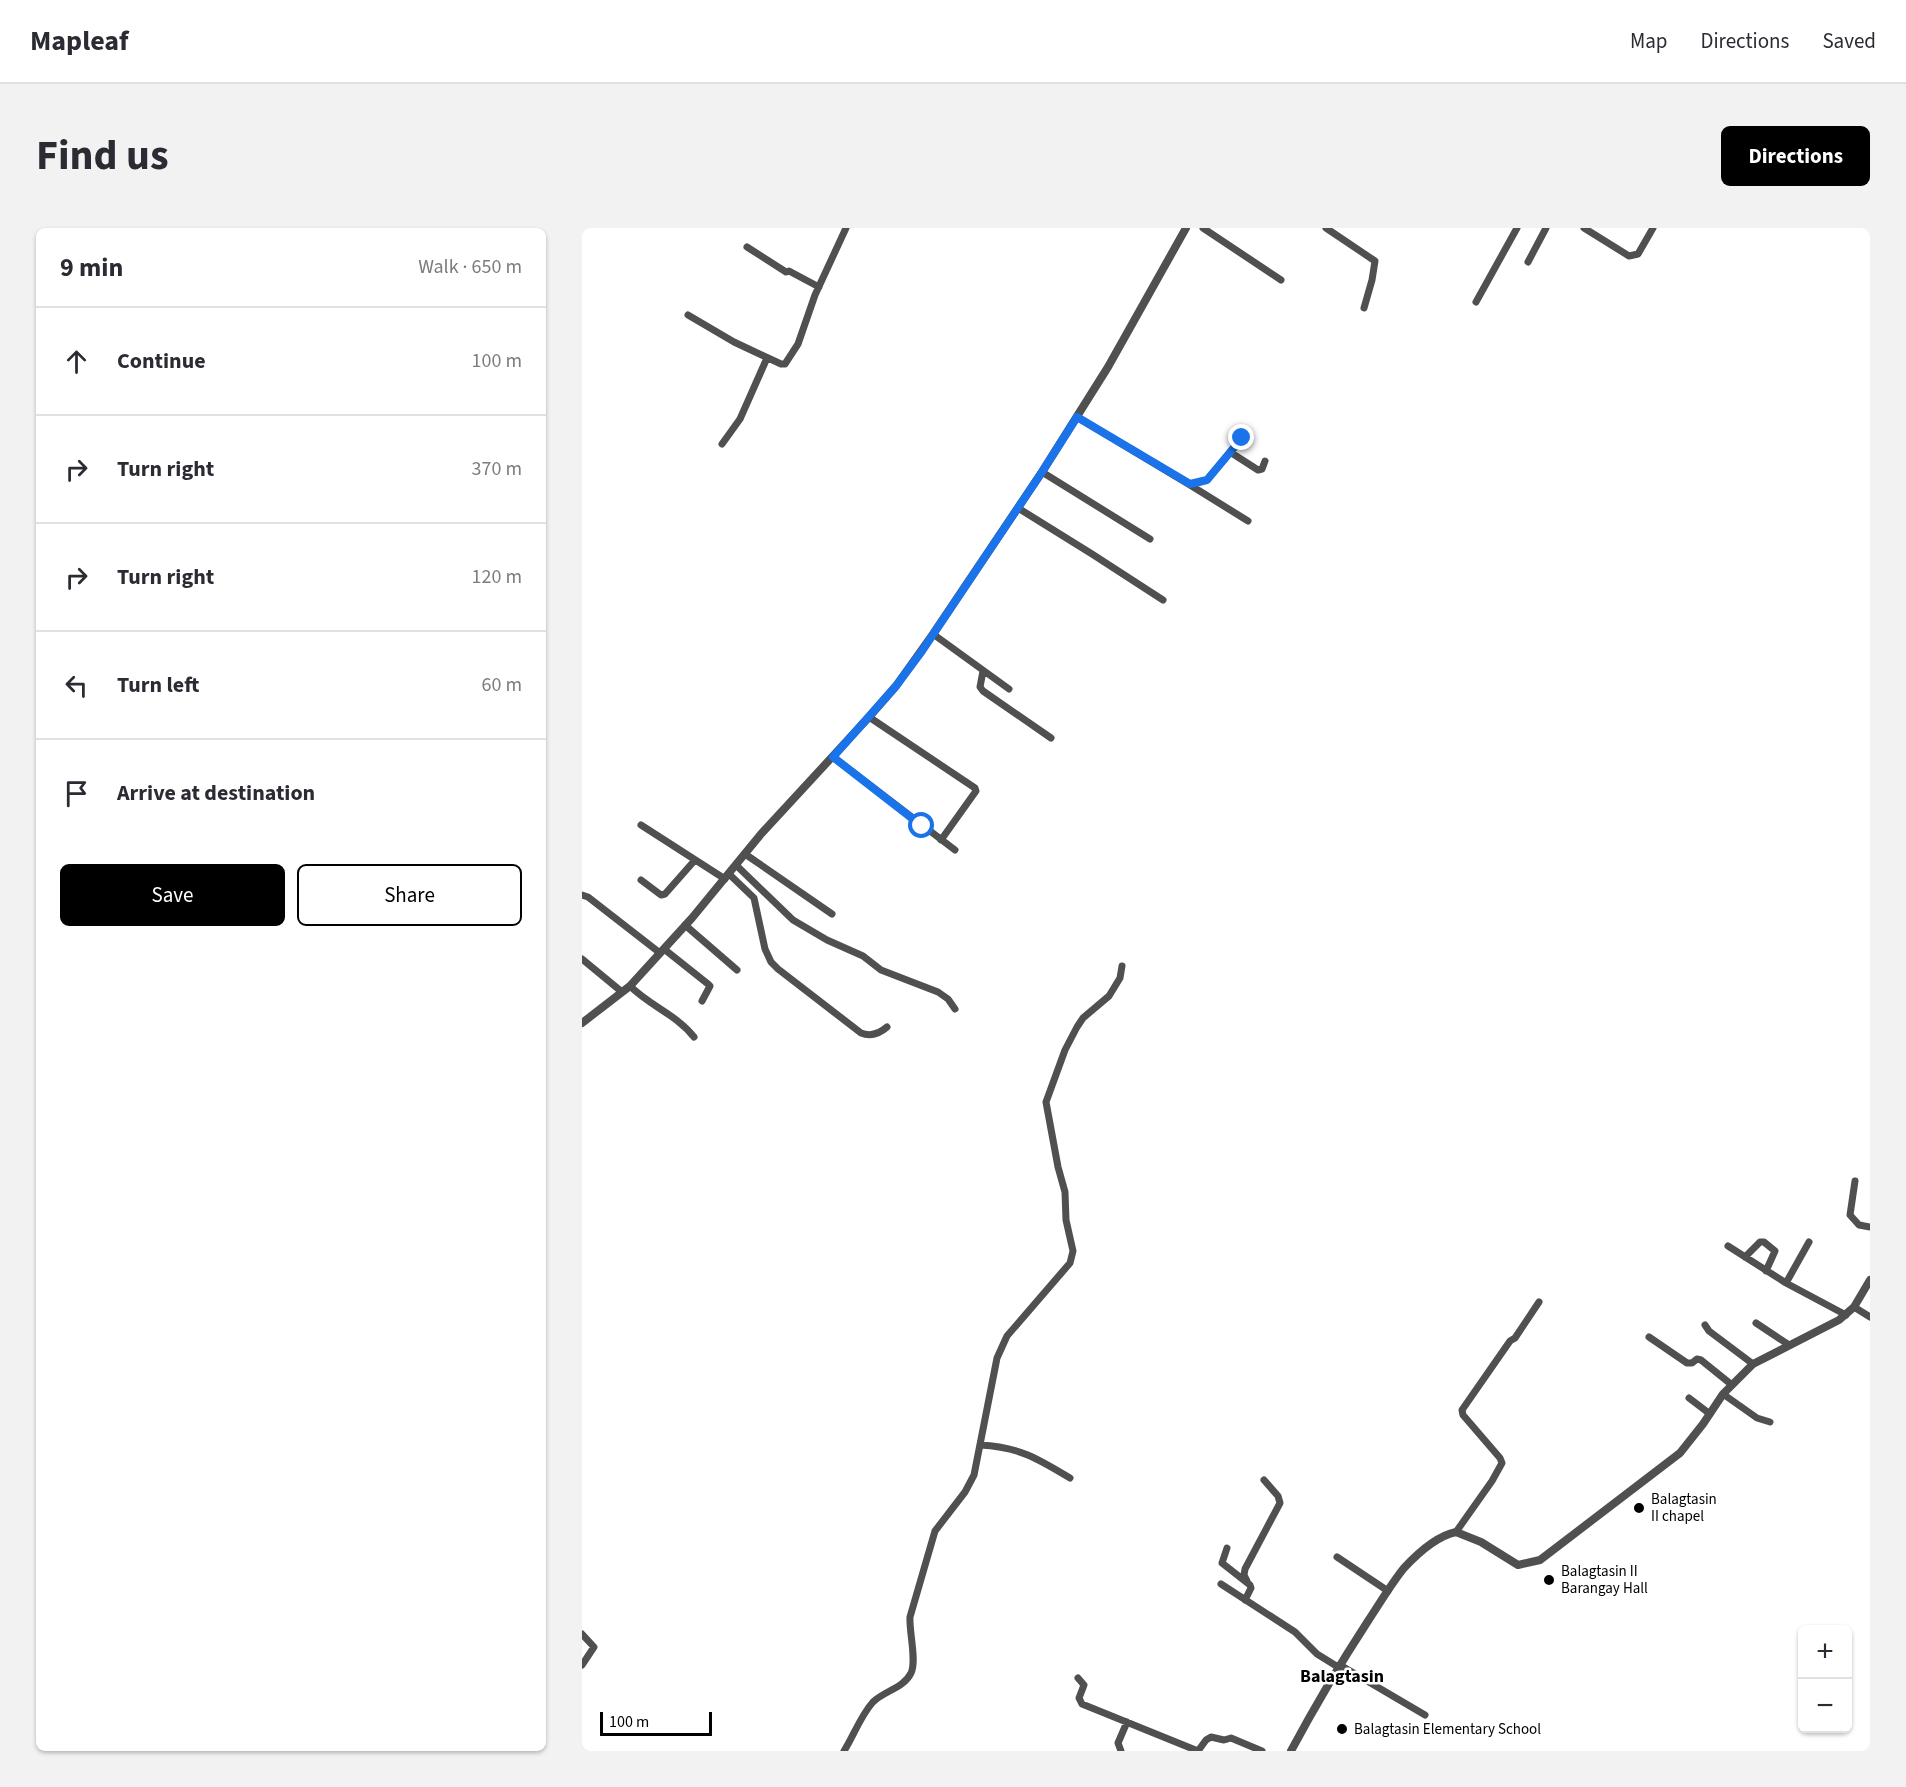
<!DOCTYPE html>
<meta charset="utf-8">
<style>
body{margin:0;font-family:"Source Sans 3",sans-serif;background:#f2f2f3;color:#2b2b33}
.controls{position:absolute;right:18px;bottom:18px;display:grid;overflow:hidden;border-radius:9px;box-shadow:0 2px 4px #0004}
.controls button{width:54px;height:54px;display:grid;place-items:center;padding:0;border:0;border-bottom:2px solid #e1e1e2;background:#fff;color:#2b2b33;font:30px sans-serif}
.scale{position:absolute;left:18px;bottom:15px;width:112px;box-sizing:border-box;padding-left:6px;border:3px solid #000;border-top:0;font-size:16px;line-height:21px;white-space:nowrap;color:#000;-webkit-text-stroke:4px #fff;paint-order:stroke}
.stop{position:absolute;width:18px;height:18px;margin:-14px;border:4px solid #1a73e8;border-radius:50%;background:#fff}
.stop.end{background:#1a73e8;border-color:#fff;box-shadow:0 2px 6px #0008}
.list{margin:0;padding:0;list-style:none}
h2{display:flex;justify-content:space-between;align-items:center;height:78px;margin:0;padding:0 24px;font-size:26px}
h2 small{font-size:20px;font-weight:400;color:#7c7c81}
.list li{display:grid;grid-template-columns:39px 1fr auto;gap:18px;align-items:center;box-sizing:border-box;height:108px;padding:0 24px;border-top:2px solid #e1e1e2}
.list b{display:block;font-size:22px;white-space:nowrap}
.list em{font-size:20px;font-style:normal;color:#7c7c81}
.actions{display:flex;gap:12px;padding:18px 24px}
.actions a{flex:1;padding:14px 0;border:2px solid #000;border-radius:9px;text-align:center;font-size:21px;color:#000}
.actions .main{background:#000;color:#fff}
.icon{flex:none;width:33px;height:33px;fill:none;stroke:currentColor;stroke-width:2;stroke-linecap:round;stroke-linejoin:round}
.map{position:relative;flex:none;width:1288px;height:1523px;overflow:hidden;border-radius:9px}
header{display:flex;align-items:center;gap:36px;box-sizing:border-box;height:84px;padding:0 30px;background:#fff;border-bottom:2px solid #e1e1e2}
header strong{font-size:28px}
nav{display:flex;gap:33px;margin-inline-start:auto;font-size:21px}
.intro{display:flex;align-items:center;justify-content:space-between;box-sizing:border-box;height:144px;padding:0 36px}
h1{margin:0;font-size:42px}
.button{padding:15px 27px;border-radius:9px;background:#000;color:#fff;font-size:21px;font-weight:700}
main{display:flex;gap:36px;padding:0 36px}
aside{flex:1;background:#fff;border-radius:9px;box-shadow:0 2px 4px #0004}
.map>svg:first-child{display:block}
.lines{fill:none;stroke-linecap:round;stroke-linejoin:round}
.minor{stroke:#505050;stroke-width:7}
.tertiary{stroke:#505050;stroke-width:8}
.route{stroke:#1a73e8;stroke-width:8}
.poi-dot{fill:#000;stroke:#fff;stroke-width:2}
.labels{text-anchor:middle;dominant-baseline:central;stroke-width:5;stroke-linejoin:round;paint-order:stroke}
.poi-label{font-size:15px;fill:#000;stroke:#fff;text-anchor:start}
.quarter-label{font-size:18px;font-weight:bold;fill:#000;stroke:#fff}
</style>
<header>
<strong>Mapleaf</strong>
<nav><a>Map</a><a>Directions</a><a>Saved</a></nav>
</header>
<div class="intro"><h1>Find us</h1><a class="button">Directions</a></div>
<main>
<aside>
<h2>9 min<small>Walk · 650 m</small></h2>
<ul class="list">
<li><svg class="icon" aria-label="ahead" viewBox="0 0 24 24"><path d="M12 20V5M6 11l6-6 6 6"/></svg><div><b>Continue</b></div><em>100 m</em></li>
<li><svg class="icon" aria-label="right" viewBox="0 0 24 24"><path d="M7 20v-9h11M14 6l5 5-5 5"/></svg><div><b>Turn right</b></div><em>370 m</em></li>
<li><svg class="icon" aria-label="right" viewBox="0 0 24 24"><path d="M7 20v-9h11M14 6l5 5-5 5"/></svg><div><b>Turn right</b></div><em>120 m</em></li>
<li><svg class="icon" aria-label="left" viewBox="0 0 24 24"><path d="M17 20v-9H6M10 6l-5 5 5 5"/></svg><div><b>Turn left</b></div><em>60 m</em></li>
<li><svg class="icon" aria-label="arrive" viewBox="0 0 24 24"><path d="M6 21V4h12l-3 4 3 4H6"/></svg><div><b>Arrive at destination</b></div></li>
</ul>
<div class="actions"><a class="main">Save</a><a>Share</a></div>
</aside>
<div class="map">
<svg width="1288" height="1523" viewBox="0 0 1288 1523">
<rect width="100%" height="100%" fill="#fff"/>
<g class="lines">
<!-- minor -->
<path class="minor" d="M 621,0 L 699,52
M 744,0 L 793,33 L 790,52 L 782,80
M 1002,0 L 1047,28 L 1056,26 L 1071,0
M 165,19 L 204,44 L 207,43 L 237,59
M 946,34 L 964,0
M 894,74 L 935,0
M 106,87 L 152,114 L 199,136 L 203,136 L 216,116 L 233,67 L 264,0
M 495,189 L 608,257 L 625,252 L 660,210
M 140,216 L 158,191 L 185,130
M 648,224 L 676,242 L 680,241 L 683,233
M 460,244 L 568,311
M 608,257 L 666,293
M 436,280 L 510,326 L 581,372
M 351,406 L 427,461
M 401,443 L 398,459 L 401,463 L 469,510
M 287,489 L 393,560 L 394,563 L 359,612
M 251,529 L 373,622
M 59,597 L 143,651
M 163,626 L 250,686
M 154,637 L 211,692 L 245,712 L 281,728 L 299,742 L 356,764 L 366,771 L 373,781
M 147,646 L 172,670 L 183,721 L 189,734 L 196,741 L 279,805 C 289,809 297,806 305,799
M 59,652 L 79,667 L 83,666 L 113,632
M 0,667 L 6,669 L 78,725
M 103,697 L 155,742
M 82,721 L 126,756 L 128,758 L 120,773
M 0,731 L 40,764
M 48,758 C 68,778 95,787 112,809
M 1273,953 L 1268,987 L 1277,997 L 1288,999
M 1146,1018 L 1204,1055 L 1264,1087
M 1163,1029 L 1178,1014 L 1182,1014 L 1193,1023 L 1184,1043
M 1204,1055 L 1227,1014
M 1272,1079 L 1288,1089
M 1174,1095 L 1207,1117
M 1123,1097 L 1127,1103 L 1171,1136
M 1067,1109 L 1105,1135 L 1110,1135 L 1115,1131 L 1119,1132 L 1150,1157
M 1141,1166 L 1175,1190 L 1188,1194
M 1107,1170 L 1128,1186
M 398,1217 C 437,1219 455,1230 488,1250
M 874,1304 L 910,1253 L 920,1235 L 918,1230 L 881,1187 L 880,1182 L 928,1113 L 933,1110 L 957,1074
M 645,1320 L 640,1335 L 668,1357 L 669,1360 L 663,1372
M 755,1329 L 806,1363
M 665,1353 L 662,1347 L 663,1341 L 698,1275 L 696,1268 L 682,1252
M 639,1356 L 713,1404 L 735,1426 L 756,1439
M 0,1406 L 12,1419 L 0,1437
M 758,1437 L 843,1487
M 496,1450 L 502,1457 L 497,1470 L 500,1476 L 616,1523 L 624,1512 L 629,1509 L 642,1512 L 649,1510 L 680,1523
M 262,1523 C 272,1507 279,1487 291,1474 C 302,1463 322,1460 329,1445 C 335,1433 327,1404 328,1389 L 353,1303 L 383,1264 L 392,1247 L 415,1130 L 425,1108 L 488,1035 L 491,1023 L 484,992 L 483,964 L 476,939 L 464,874 L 483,822 L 495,799 L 501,790 L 527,768 L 538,750 L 540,738
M 539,1523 L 536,1515 L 545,1494"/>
<!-- tertiary -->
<path class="tertiary" d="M 0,795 L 48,758 L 110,690 L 179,606 L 287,489 L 314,458 L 351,406 L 460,244 L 526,139 L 604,0
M 709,1523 C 733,1478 758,1436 786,1393 C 798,1375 809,1356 822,1340 C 835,1326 855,1308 874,1304 L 899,1314 L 936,1337 L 958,1332 L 1098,1225 L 1121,1196 L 1141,1166 L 1171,1136 L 1257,1092 L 1272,1079 L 1288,1052"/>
</g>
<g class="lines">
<!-- route -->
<path class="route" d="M 340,598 L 251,529 L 314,458 L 340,423 L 460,244 L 495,189 L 608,256 L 625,252 L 660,210"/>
</g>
<!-- markers -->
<g class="poi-dot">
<circle cx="1057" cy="1280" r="6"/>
<circle cx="967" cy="1352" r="6"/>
<circle cx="760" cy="1501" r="6"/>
</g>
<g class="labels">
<!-- poi labels -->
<g class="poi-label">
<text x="1069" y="1271">Balagtasin<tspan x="1069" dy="17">II chapel</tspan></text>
<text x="979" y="1343">Balagtasin II<tspan x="979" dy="17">Barangay Hall</tspan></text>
<text x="772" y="1501">Balagtasin Elementary School</text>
</g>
<!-- quarter labels -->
<g class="quarter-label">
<text x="760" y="1448">Balagtasin</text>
</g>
</g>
</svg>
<div class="controls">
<button>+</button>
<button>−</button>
</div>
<div class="scale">100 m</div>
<div class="stop" style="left:340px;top:598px"></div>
<div class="stop end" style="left:660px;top:210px"></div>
</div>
</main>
